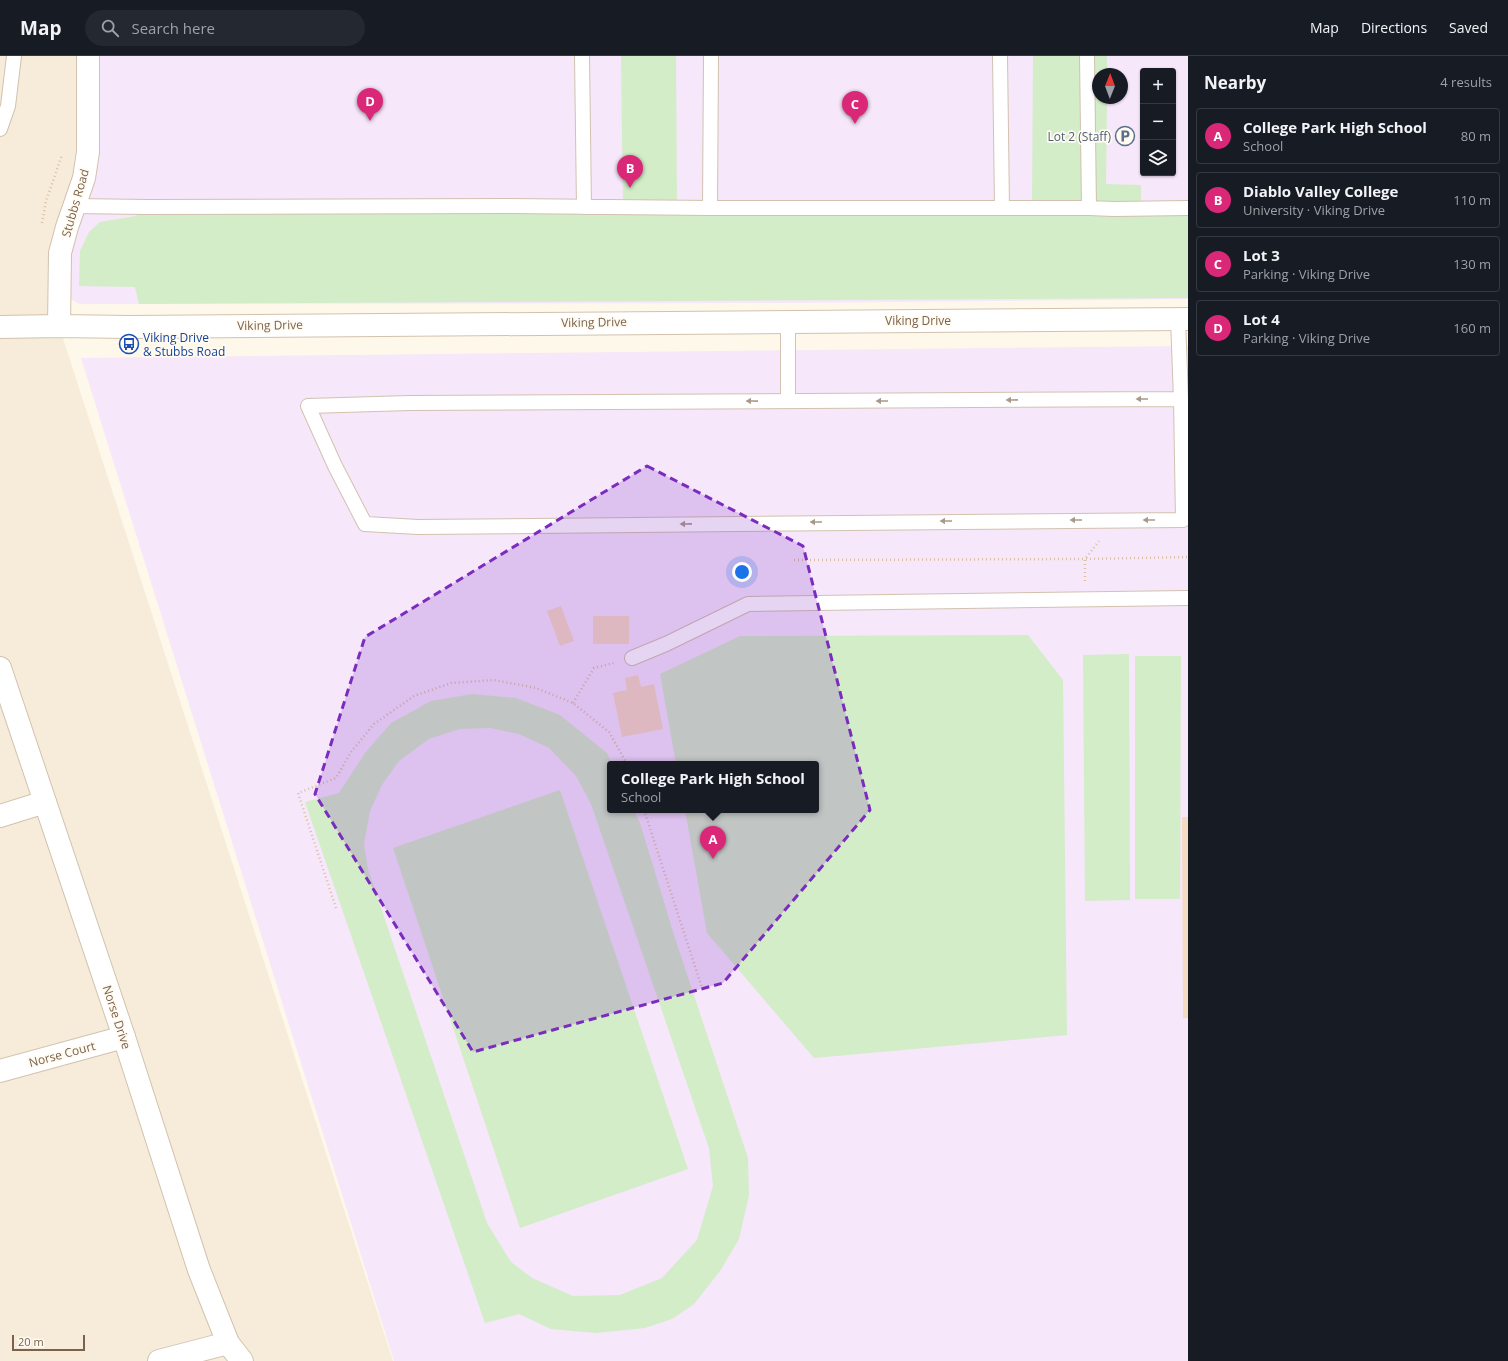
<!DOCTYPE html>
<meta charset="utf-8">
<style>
body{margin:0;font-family:"Open Sans",sans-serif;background:#242831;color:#f1f3f6}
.controls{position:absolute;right:12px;top:12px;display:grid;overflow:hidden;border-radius:4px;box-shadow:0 1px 3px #0004}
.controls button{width:36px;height:36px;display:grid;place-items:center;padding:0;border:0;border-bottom:1px solid #363941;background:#171b24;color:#f1f3f6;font:20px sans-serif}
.compass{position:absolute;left:1092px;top:12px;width:36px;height:36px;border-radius:50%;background:#171b24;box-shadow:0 1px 3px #0004;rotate:1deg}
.scale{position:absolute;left:12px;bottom:10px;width:73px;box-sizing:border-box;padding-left:4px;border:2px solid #7b624b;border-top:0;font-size:11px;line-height:14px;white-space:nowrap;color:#7b624b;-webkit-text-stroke:3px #fffbf2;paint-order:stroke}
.you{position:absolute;left:742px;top:516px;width:14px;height:14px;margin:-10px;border:3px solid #fff;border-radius:50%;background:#1a73e8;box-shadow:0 0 0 6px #1a73e833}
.badge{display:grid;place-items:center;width:26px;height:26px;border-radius:50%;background:#db2777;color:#fff;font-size:13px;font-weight:700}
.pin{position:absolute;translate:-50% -33px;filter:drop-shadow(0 1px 2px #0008)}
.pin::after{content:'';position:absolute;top:21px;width:14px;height:12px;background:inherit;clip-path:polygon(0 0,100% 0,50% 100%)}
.popup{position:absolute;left:607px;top:705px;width:212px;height:52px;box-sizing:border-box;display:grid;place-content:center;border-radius:4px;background:#171b24;filter:drop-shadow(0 1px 3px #0005);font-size:13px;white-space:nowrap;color:#9ea1a6}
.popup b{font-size:15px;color:#f1f3f6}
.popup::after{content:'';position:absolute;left:50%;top:100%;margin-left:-8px;border:8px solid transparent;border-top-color:#171b24}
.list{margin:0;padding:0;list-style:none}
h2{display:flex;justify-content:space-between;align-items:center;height:52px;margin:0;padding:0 16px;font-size:17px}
h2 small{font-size:13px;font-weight:400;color:#9ea1a6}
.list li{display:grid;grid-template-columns:26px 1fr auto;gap:12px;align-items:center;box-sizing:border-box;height:56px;margin:0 8px 8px;padding:0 8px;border:1px solid #363941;border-radius:4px}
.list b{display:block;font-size:15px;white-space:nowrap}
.list p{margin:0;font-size:13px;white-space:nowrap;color:#9ea1a6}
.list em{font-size:13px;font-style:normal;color:#9ea1a6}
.icon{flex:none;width:22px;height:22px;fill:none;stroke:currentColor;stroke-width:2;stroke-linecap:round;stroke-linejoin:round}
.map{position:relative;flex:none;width:1188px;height:1305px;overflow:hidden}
header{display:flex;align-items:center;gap:24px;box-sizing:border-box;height:56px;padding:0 20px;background:#171b24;border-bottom:1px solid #363941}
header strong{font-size:19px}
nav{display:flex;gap:22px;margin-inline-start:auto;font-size:14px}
.search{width:280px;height:36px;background:#242831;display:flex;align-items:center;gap:10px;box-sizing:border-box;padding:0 14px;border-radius:22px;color:#9ea1a6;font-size:15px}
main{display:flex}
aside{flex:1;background:#171b24}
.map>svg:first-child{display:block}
.residential{fill:#f6ecd9}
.education{fill:#f6e7fa;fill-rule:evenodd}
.green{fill:#d2edc7;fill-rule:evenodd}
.building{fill:#f5dbc1}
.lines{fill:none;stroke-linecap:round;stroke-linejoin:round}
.service-casing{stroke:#d2c2af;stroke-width:16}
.minor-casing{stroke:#d2c2af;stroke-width:24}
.tertiary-casing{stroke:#d2c2af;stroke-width:24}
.path{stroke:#dbbfa3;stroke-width:2.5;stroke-dasharray:1 3;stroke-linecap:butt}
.service{stroke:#fff;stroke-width:14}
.minor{stroke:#fff;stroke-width:22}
.tertiary{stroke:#fff;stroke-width:22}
.oneway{fill:#a9998a}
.marked{fill:#7b2cbf;fill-opacity:0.2;stroke:#7b2cbf;stroke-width:3;stroke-dasharray:8 5;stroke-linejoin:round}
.labels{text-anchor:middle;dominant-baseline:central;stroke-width:3.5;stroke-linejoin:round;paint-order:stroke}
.service-label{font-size:12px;fill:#4e5e75;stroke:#fffbf2;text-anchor:end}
.street-label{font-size:12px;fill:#7b624b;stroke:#fffbf2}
.transit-label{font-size:12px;fill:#164399;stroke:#fffbf2;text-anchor:start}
</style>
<header>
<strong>Map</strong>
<div class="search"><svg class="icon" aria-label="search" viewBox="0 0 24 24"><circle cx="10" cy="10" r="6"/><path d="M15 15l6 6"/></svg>Search here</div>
<nav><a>Map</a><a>Directions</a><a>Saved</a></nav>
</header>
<main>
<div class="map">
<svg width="1188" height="1305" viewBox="0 0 1188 1305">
<rect width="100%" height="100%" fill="#fef8eb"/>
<!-- residential -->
<path class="residential" d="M 0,0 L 85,0 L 84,96 L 59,270 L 393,1305 L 0,1305 Z"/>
<!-- education -->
<path class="education" d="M 85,0 L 1188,0 L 1188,243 L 787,247 L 79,248 L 59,236 L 80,115 ZM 1143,15 L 1173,15 L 1173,117 L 1143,117 ZM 1098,18 L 1122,18 L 1122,42 L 1098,42 Z
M 1188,290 L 1188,1305 L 394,1305 L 81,302 ZM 610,708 L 816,708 L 816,754 L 610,754 Z"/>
<!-- green -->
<path class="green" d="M 621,0 L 676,0 L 677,151 L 1032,152 L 1033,0 L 1107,0 L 1107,18 L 1098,18 L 1098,42 L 1107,42 L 1106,128 L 1141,129 L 1141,152 L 1188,152 L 1188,242 L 139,248 L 135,231 L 79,230 L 80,195 L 89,176 L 100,166 L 136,160 L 147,151 L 623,151 Z
M 1028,579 L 1063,624 L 1067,979 L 814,1002 L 707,877 L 685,754 L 816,754 L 816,708 L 676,708 L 660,618 L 740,580 Z
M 1129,598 L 1130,844 L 1085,845 L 1083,599 Z
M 1135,600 L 1181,600 L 1180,843 L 1135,843 Z
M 472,638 L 516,642 L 560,659 L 607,697 L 612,708 L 610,708 L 610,754 L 634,754 L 640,767 L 675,882 L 748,1102 L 749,1139 L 739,1183 L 720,1215 L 694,1248 L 672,1263 L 645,1272 L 596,1277 L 551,1273 L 519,1258 L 485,1267 L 305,746 L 339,737 L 365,697 L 391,667 L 431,645 ZM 490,672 L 519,678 L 549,692 L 576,720 L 591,748 L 709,1092 L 713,1130 L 697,1184 L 662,1222 L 620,1239 L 573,1240 L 532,1222 L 511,1206 L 487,1167 L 368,813 L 364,788 L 370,755 L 382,729 L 399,705 L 429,683 L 460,673 Z
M 560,734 L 688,1113 L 520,1172 L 393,792 Z"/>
<!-- building -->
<path class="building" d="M 561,550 L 574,585 L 560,590 L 547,555 Z
M 593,560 L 629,560 L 629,588 L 593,588 Z
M 638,619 L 641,631 L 654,628 L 663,673 L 622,681 L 613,637 L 627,634 L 625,622 Z
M 1182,761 L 1188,761 L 1188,962 L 1183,962 Z"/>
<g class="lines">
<defs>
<path id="service" d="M 582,0 L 584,151
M 1000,0 L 1002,152
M 1087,0 L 1089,152
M 0,73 L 8,50 L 14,0
M 74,150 L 147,151 L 509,150 L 710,152 L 1089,152 L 1114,153 L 1188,152
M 710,152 L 711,0
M 1178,263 L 1181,343 L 1183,464 L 418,471 L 365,468 L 335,410 L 308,350 L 410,347 L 1181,343
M 788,265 L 788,345
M 632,602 L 666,588 L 748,548 L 1188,542"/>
<path id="minor" d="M 59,270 L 60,197 L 67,171 L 84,122 L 88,96 L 88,0
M 0,271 L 59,270 L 129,271 L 1188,263
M 0,760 L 45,746
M 0,1015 L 124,981
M 159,1305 L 228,1287"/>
<path id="tertiary" d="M 0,612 L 124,981 L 199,1214 L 228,1287 L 242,1305"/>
</defs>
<!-- service casing -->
<use href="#service" class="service-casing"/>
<!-- minor casing -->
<use href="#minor" class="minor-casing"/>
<!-- tertiary casing -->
<use href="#tertiary" class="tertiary-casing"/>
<!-- path -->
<path class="path" d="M 42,167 L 46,145 L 62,99
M 794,504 L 1085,503 L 1188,501
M 1085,525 L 1085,503 L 1099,485
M 573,647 L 594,612 L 614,607
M 644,754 L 703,935
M 336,852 L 298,737 L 336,722 L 351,696 L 374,668 L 414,640 L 451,627 L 494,624 L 536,632 L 573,647 L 609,676 L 627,708"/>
<!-- service -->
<use href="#service" class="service"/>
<!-- minor -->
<use href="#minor" class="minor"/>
<!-- tertiary -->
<use href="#tertiary" class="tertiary"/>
</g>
<!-- one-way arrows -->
<defs><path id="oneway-solid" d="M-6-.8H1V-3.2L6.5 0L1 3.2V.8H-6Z"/></defs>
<g class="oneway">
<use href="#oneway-solid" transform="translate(1142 343) rotate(180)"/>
<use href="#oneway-solid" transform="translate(1012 344) rotate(179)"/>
<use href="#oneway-solid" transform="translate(752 345) rotate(-179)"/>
<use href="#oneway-solid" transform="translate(882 345) rotate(180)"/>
<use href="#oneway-solid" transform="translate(1076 464) rotate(180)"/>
<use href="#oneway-solid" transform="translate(1149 464) rotate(180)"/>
<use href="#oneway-solid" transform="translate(946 465) rotate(180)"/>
<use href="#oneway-solid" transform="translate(816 466) rotate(180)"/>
<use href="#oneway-solid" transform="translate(686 468) rotate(179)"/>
</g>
<!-- marked area -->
<path class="marked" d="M 647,410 L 803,490 L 870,754 L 723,927 L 473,996 L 315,738 L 365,581 Z"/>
<!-- icons -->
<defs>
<symbol id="parking-ring" viewBox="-11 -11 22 22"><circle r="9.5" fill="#fffbf2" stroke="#5c6f8a" stroke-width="1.5"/><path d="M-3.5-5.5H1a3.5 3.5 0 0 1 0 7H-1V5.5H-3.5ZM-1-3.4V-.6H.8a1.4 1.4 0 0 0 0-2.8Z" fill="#5c6f8a"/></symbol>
<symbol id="bus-ring" viewBox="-11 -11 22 22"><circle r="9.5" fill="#fffbf2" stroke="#1a4fb4" stroke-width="1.5"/><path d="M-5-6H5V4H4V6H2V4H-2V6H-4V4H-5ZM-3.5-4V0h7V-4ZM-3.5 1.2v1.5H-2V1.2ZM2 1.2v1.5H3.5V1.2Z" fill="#1a4fb4"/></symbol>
</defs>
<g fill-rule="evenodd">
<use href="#parking-ring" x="1114" y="69" width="22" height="22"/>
<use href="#bus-ring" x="118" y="277" width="22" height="22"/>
</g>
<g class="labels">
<!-- service labels -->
<g class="service-label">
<text x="1111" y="80">Lot 2 (Staff)</text>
</g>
<!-- street labels -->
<g class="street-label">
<text transform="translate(75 147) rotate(-74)">Stubbs Road</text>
<text x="918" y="264">Viking Drive</text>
<text transform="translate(594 266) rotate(-1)">Viking Drive</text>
<text transform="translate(270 269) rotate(-1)">Viking Drive</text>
<text transform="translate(117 961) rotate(72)">Norse Drive</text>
<text transform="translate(62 998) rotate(-15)">Norse Court</text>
</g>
<!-- transit labels -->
<g class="transit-label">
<text x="143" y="281">Viking Drive<tspan x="143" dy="14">&amp; Stubbs Road</tspan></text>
</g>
</g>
</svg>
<div class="controls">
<button>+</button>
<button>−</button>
<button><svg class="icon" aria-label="layers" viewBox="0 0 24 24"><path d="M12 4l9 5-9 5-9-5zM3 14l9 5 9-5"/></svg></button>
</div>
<svg class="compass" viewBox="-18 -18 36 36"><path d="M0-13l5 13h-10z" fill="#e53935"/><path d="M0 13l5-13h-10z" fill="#9ea1a6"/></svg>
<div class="scale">20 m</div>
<div class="you"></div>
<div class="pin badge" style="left:713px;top:803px">A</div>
<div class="popup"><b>College Park High School</b>School</div>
<div class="pin badge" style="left:630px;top:132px">B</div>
<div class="pin badge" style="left:855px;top:68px">C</div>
<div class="pin badge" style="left:370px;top:65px">D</div>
</div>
<aside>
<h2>Nearby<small>4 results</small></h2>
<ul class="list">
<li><span class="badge">A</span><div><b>College Park High School</b><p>School</p></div><em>80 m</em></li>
<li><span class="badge">B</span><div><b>Diablo Valley College</b><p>University · Viking Drive</p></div><em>110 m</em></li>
<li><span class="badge">C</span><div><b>Lot 3</b><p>Parking · Viking Drive</p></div><em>130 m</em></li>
<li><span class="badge">D</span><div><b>Lot 4</b><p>Parking · Viking Drive</p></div><em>160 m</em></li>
</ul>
</aside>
</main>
